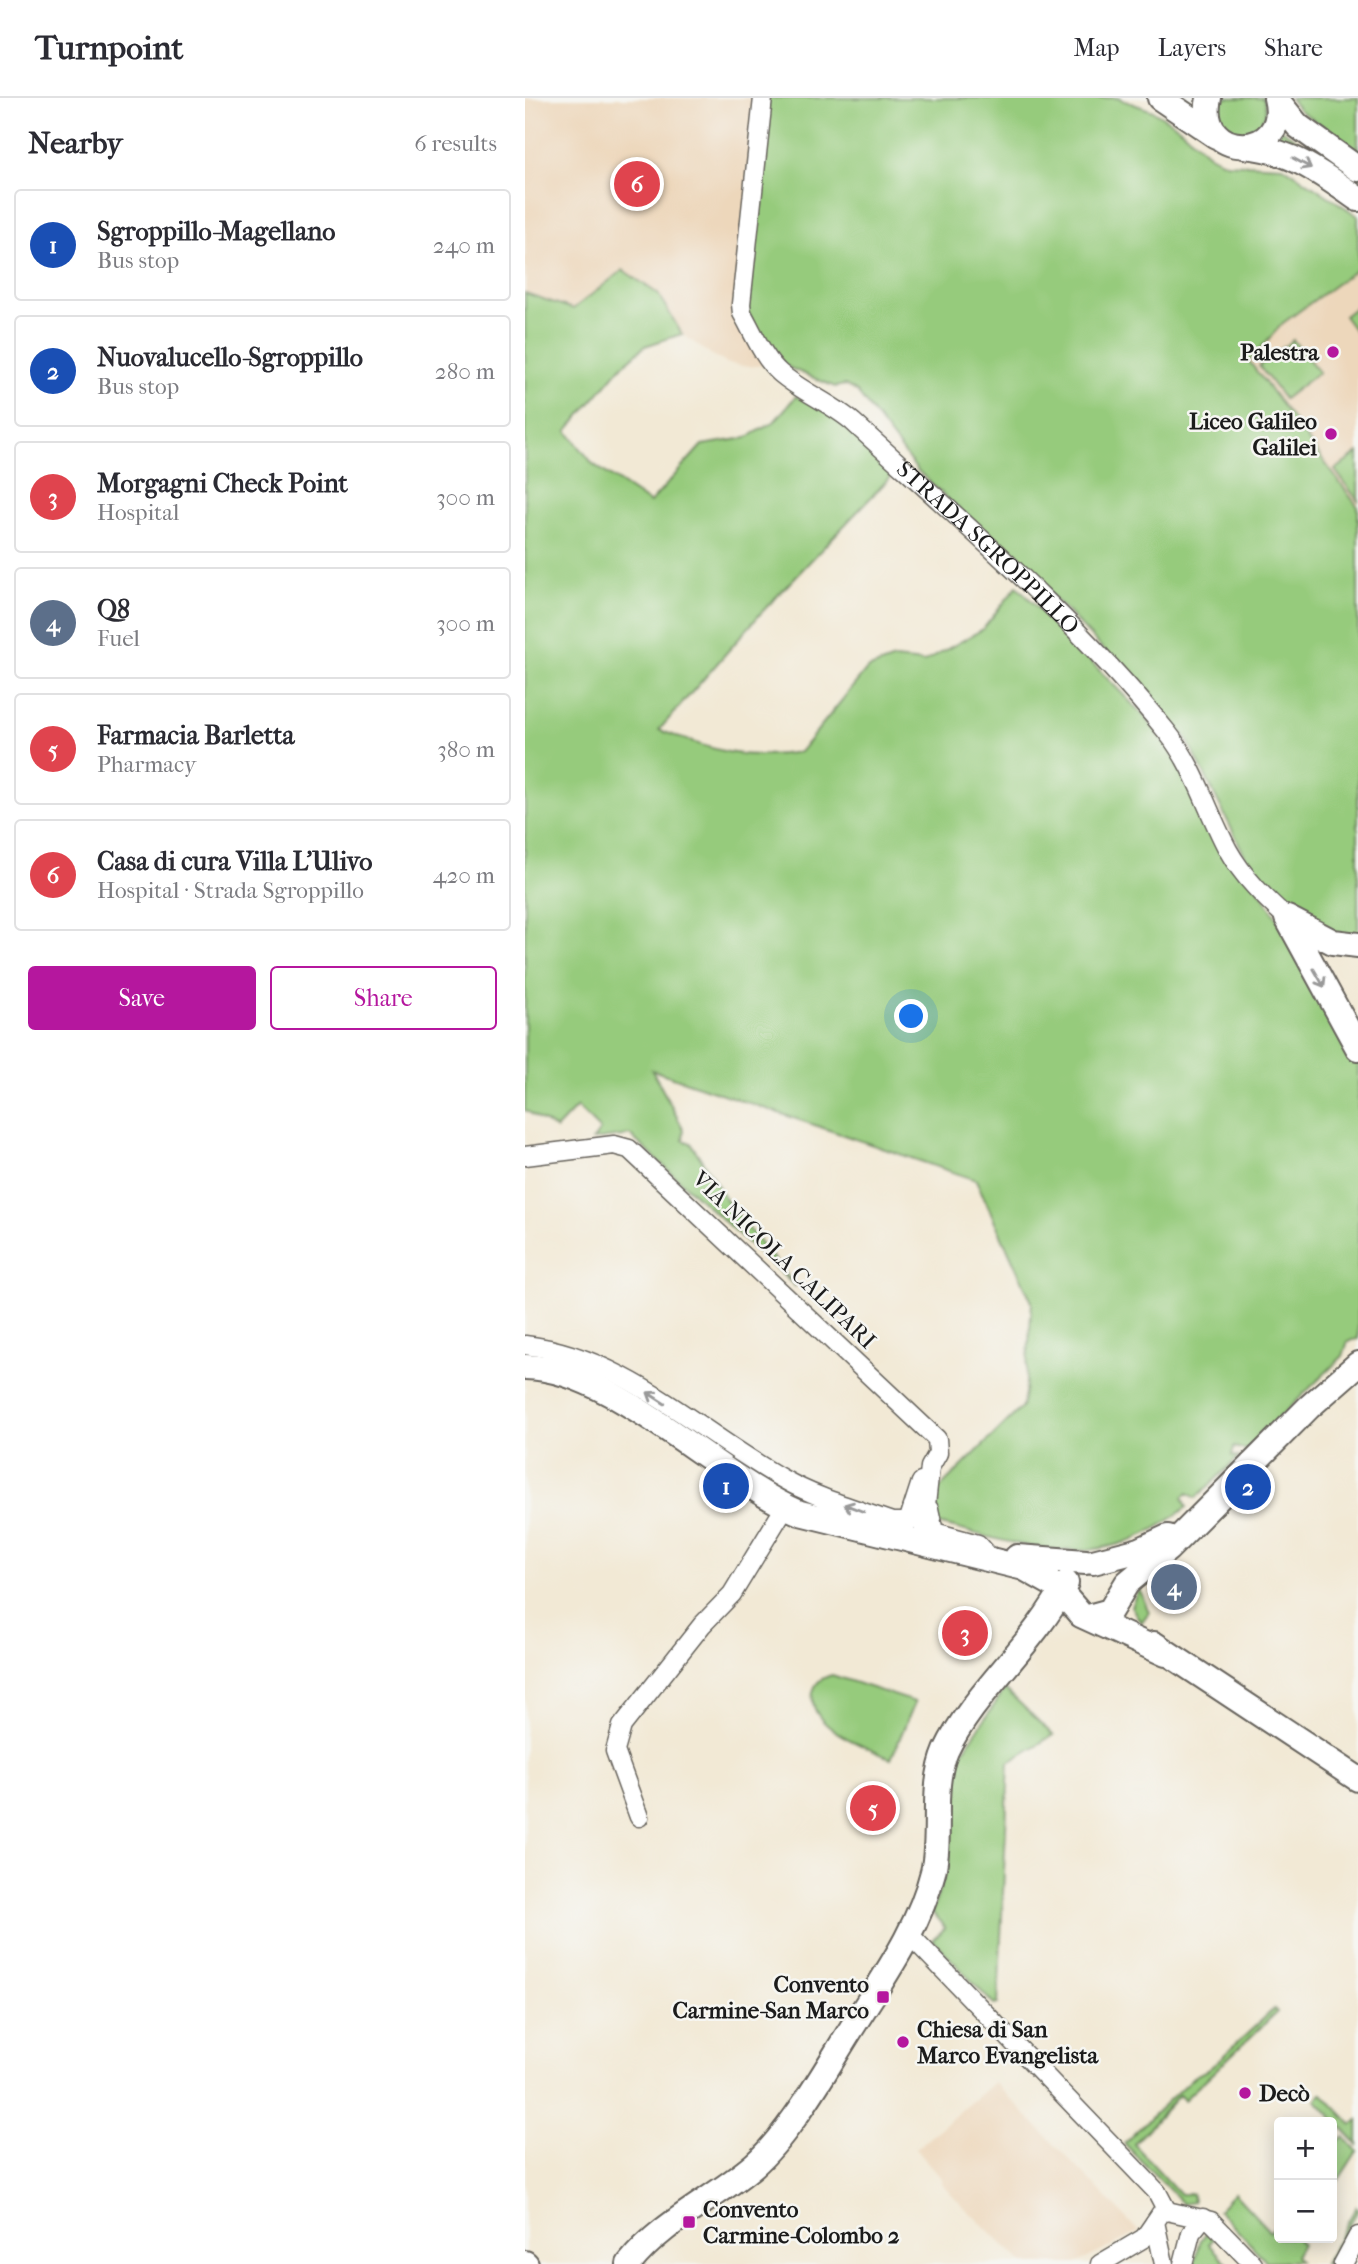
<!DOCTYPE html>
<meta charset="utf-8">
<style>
body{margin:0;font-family:"IM FELL French Canon",serif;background:#f2f2f3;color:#2b2b33}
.controls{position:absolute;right:21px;bottom:21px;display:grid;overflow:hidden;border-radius:7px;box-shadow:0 4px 18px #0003}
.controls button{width:63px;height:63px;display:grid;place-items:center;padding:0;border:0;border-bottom:2px solid #e1e1e2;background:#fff;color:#2b2b33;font:35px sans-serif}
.you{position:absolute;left:387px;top:919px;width:24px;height:24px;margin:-18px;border:5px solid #fff;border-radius:50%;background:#1a73e8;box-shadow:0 0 0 10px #1a73e833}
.badge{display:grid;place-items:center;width:46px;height:46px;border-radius:50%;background:#b5179e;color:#fff;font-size:23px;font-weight:700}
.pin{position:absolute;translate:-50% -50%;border:4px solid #fff;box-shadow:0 2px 7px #0006}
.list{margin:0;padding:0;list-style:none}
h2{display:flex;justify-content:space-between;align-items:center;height:91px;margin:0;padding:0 28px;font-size:30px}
h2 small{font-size:23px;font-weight:400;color:#7c7c81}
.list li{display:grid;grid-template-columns:46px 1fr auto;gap:21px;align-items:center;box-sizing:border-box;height:112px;margin:0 14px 14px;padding:0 14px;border:2px solid #e1e1e2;border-radius:7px}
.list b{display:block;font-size:26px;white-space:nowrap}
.list p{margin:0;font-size:23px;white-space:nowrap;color:#7c7c81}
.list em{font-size:23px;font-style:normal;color:#7c7c81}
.actions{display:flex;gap:14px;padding:21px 28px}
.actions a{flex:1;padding:16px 0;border:2px solid #b5179e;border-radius:7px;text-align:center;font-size:24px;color:#b5179e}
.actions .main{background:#b5179e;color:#fff}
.map{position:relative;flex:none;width:833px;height:2166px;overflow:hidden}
header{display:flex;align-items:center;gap:42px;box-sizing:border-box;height:98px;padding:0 35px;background:#fff;border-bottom:2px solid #e1e1e2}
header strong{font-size:33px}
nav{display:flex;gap:38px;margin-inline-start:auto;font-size:24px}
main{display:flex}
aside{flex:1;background:#fff}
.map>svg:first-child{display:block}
.built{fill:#edd7bb}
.green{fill:#96cb7c;stroke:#59744c;stroke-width:2}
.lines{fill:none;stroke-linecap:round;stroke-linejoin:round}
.street-casing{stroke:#67645d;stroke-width:21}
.secondary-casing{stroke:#67645d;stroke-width:28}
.street{stroke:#fff;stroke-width:18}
.secondary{stroke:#fff;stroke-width:24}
.oneway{stroke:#999}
.poi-dot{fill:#b5179e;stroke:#f6f6f2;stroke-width:2.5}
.labels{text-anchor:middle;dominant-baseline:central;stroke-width:5;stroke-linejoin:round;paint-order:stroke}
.poi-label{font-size:23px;font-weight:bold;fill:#1c1c1c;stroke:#f6f6f2;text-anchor:end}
.street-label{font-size:23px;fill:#1c1c1c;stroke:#f6f6f2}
</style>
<header>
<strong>Turnpoint</strong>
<nav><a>Map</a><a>Layers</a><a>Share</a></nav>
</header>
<main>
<aside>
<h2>Nearby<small>6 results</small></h2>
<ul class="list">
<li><span class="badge" style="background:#1a4fb4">1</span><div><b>Sgroppillo-Magellano</b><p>Bus stop</p></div><em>240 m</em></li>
<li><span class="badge" style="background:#1a4fb4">2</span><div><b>Nuovalucello-Sgroppillo</b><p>Bus stop</p></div><em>280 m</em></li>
<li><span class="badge" style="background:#e0444e">3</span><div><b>Morgagni Check Point</b><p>Hospital</p></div><em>300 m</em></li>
<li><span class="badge" style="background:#5c6f8a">4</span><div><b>Q8</b><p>Fuel</p></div><em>300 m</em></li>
<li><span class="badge" style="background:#e0444e">5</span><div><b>Farmacia Barletta</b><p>Pharmacy</p></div><em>380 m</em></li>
<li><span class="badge" style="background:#e0444e">6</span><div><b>Casa di cura Villa L'Ulivo</b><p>Hospital · Strada Sgroppillo</p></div><em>420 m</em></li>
</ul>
<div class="actions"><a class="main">Save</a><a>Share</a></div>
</aside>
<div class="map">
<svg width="833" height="2166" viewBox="0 0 833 2166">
<rect width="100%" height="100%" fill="#f6f6f2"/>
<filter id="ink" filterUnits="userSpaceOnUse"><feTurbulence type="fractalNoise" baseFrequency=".0143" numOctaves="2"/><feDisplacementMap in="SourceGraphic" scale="14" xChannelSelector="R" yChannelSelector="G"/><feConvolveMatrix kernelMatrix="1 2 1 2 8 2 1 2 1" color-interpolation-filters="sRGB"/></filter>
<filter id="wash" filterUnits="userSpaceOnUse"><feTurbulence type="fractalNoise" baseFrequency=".00686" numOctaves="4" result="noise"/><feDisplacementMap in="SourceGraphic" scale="28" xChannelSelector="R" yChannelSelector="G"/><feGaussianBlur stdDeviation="1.57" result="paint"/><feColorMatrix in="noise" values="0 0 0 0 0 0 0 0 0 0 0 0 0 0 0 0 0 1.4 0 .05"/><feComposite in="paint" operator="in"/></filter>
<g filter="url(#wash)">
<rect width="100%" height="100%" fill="#f2e9d5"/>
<!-- built -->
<path class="built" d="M 0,0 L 234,0 L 240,267 L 223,269 L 201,265 L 182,254 L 157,236 L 133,196 L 48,211 L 0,195 Z
M 833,170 L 833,409 L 724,263 L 758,225 Z
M 469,1984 L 584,2102 L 614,2134 L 551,2166 L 499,2166 L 441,2111 L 416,2085 L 418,2082 L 391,2051 Z"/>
<!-- green -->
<path class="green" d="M 243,0 L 592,0 L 628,13 L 651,27 L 686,58 L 701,65 L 758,68 L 833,118 L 833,170 L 758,225 L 724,263 L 833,409 L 833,838 L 822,840 L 780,823 L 730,778 L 661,639 L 537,508 L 392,372 L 332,294 L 320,287 L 310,289 L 260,268 L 249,258 L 222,214 Z
M 692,0 L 738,0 C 747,22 729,38 707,35 L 694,24 Z
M 765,0 L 833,0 L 833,52 L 774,12 Z
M 756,31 L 833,82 L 833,89 L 776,51 L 750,42 Z
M 98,172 L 133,196 L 157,236 L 120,248 L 96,269 L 42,333 L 68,366 L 125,405 L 177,347 L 221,340 L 249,324 L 271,298 L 318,322 L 371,373 L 237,514 L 134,632 C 190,652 214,663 275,654 L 342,571 L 369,561 L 399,564 L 458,531 L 492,488 L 622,621 L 660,674 L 757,828 L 833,959 L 833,1241 L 823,1243 L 818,1258 L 721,1352 L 709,1349 L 707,1358 L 714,1359 L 671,1400 L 663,1395 L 658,1399 L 662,1409 C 576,1478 509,1450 413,1426 L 411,1394 L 497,1309 L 500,1296 L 507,1204 L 451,1082 L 127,972 L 159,1032 L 158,1042 L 166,1045 L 204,1106 L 271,1189 L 105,1037 L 68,1042 L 75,1032 L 52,1009 L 31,1031 L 0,1012 L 0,195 L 48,211 Z
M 833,207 L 833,237 L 819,218 Z
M 768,242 L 794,274 L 759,301 L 734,268 Z
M 833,355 L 833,403 L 810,372 Z
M 614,1490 L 624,1514 L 616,1525 L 606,1508 Z
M 307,1577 L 390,1604 L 366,1661 C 339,1647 282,1631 288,1594 C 291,1583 297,1580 307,1577 Z
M 480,1591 L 528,1637 L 484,1664 L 473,1906 L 469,1907 L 408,1842 L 420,1830 L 407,1814 L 423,1767 L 432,1662 Z
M 749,1911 L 752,1914 L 659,2002 L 654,1997 L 609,2046 L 655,2096 L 667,2096 L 668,2104 L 658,2106 L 599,2045 L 668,1979 L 684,1971 Z
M 797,1995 L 827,2027 L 833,2022 L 833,2047 L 791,2002 Z
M 819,2038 L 832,2053 L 809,2089 L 807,2049 Z
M 709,2095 L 745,2134 L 754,2125 L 754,2140 L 772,2140 L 777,2146 L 770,2158 L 774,2163 L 741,2163 L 693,2112 Z
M 831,2109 L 833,2112 L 802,2166 L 799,2166 Z
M 684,2133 L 690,2139 L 684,2146 L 703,2166 L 669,2166 L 676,2141 Z"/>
</g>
<g filter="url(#ink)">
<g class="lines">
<defs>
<g id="street">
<path id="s1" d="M 238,0 L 216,206 L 217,215 C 228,234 238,260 255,275 C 277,294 306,305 328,324 C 436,423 550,520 642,634 C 670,669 682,713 703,752 C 718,779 739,799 762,820"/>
<path d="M 0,1058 L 89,1047 L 104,1051 L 412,1341 L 413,1355 L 405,1369 L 397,1445"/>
<path d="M 0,1247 C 99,1258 174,1334 258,1381 C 291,1400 331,1411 367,1424 L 383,1424 L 396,1384"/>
<path d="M 404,1411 L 409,1434 L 453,1446 L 461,1455"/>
<path d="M 114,1719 L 90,1653 L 97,1628 L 177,1527 L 207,1496 L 260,1409"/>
<path d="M 384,1836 L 632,2094 L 642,2113"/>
<path d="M 575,2166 L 619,2140 L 630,2124"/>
<path d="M 639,2166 L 630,2124 L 636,2115 L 642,2113 L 686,2123 L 728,2166"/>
<path d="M 658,2166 L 666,2135 L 678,2120"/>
<path d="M 818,2166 L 833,2138"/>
</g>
<path id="secondary" d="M 635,0 L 691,38
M 684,0 C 670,64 767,62 751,0
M 752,2 L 773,28 L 833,71
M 718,48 C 764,51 796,75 833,101
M 762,820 L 833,950
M 762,820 L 808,844 L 833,847
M 0,1269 C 88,1270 191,1379 275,1415 L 499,1470 L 531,1488 L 556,1517 L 641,1556
M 492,1459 L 561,1464
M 568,1464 L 615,1452 L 643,1439
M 563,1519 L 585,1513 L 602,1485 L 643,1451 L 784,1309 L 833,1266
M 629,1546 L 833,1681
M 0,2165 L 1,2166
M 104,2166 C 137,2124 188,2102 229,2067 C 244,2054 258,2036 270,2019 C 292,1989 310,1956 330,1925 C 360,1877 394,1830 408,1774 C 417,1736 405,1690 421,1653 C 448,1595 510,1546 541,1485"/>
</defs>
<!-- street casing -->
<use href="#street" class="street-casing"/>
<!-- secondary casing -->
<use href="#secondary" class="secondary-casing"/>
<!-- street -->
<use href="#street" class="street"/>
<!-- secondary -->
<use href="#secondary" class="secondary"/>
</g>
<!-- one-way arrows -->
<defs><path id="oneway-shaft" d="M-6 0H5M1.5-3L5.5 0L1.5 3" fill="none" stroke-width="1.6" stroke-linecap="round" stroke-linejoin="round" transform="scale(1.75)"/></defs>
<g class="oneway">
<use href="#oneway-shaft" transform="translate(777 65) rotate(29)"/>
<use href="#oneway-shaft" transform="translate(794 880) rotate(60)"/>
<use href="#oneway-shaft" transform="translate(131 1300) rotate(-147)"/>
<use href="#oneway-shaft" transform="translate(329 1410) rotate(-159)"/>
</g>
</g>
<!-- markers -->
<g class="poi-dot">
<circle cx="808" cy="254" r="7"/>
<circle cx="806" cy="336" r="7"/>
<rect x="351" y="1892" width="14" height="14" rx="3.5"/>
<circle cx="378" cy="1944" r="7"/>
<circle cx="720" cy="1995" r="7"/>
<rect x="157" y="2117" width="14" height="14" rx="3.5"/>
</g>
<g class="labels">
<!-- poi labels -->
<g class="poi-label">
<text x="794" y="254">Palestra</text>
<text x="792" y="323">Liceo Galileo<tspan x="792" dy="26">Galilei</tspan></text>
<text x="344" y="1886">Convento<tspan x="344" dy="26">Carmine-San Marco</tspan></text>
<text x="392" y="1931" text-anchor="start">Chiesa di San<tspan x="392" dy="26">Marco Evangelista</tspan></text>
<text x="734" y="1995" text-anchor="start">Decò</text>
<text x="178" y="2111" text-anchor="start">Convento<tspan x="178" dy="26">Carmine-Colombo 2</tspan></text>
</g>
<!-- street labels -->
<g class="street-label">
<text stroke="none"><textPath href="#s1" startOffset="560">STRADA SGROPPILLO</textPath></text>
<text transform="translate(259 1162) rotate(44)">VIA NICOLA CALIPARI</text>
</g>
</g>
</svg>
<div class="controls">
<button>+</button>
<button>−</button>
</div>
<div class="you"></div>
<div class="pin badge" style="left:201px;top:1388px;background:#1a4fb4">1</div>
<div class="pin badge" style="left:723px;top:1389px;background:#1a4fb4">2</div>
<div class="pin badge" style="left:440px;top:1535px;background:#e0444e">3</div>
<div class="pin badge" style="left:649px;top:1489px;background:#5c6f8a">4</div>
<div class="pin badge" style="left:348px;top:1710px;background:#e0444e">5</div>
<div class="pin badge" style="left:112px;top:86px;background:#e0444e">6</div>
</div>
</main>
